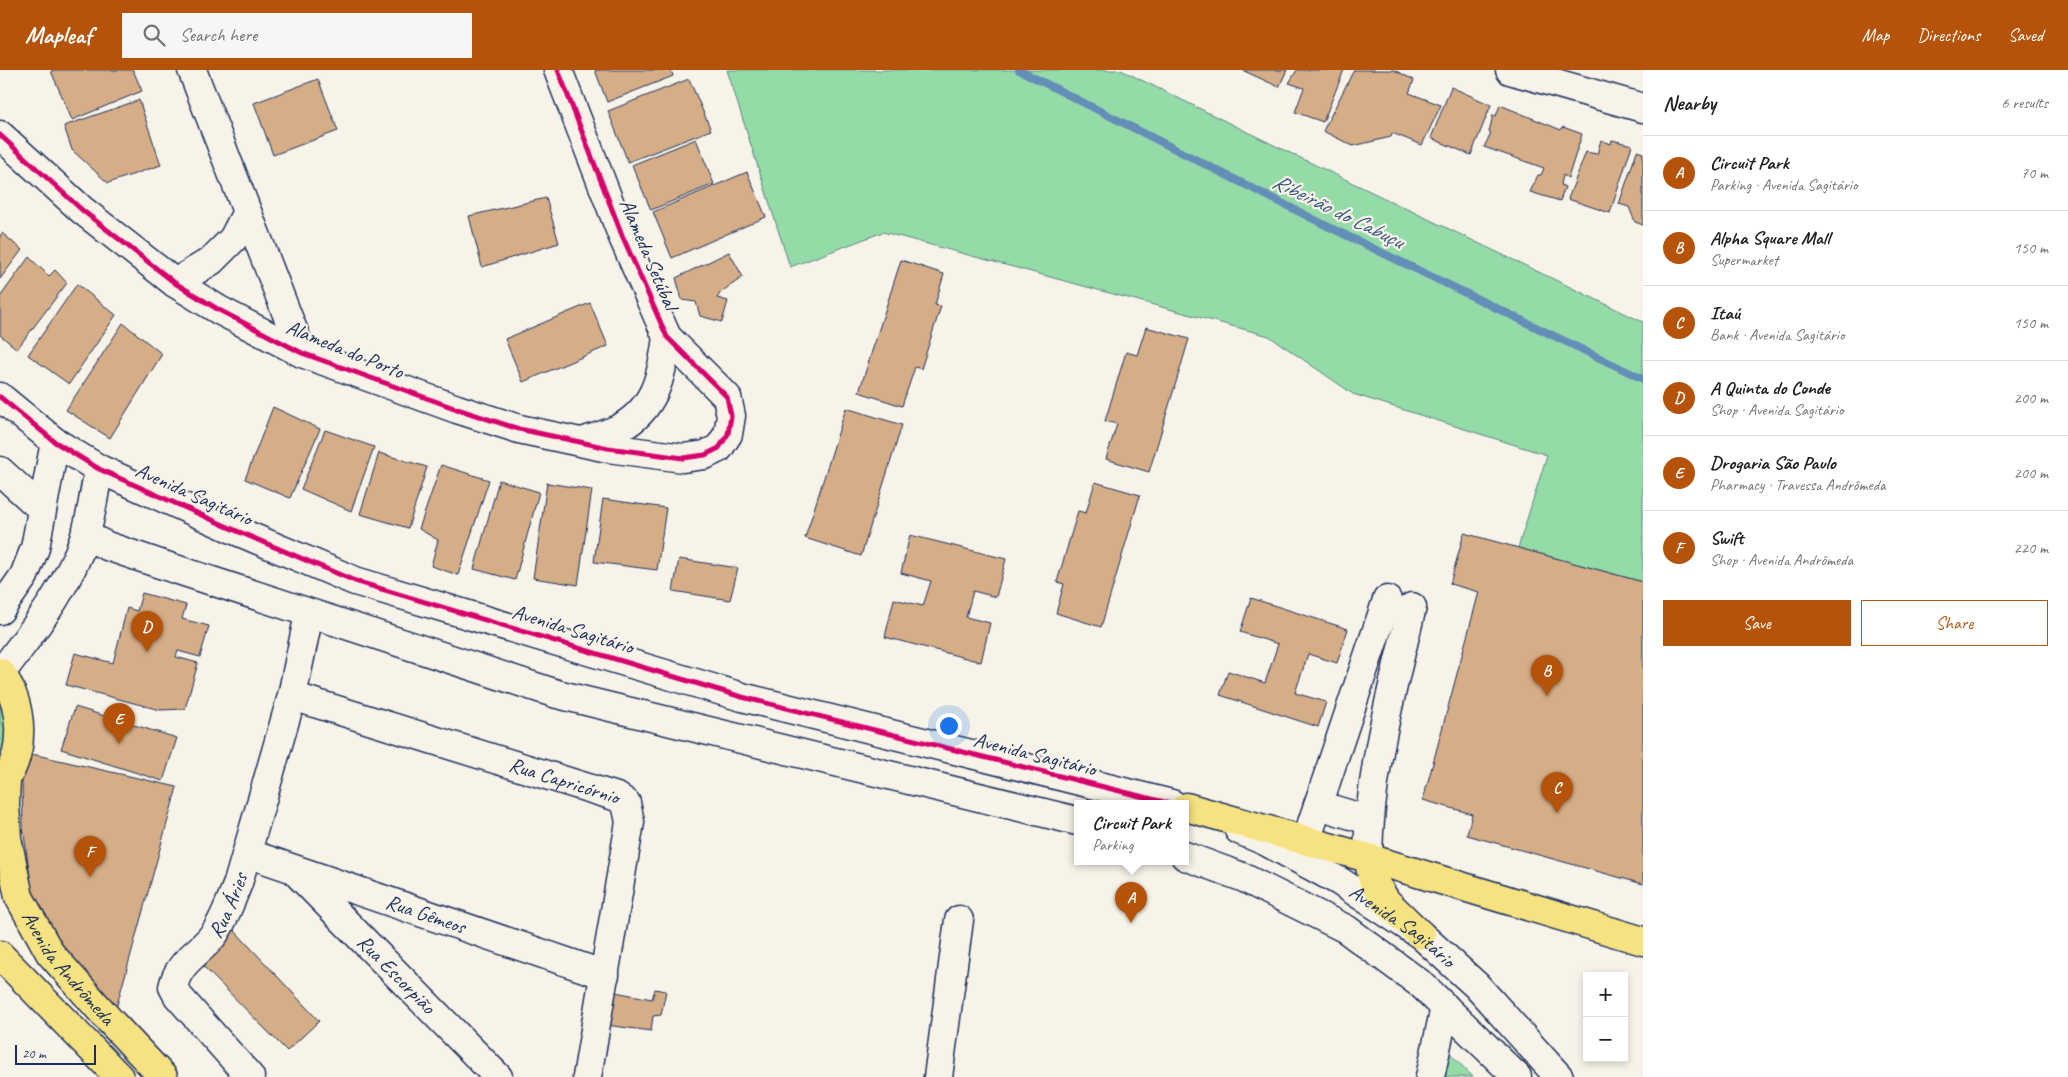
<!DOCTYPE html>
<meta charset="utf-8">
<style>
body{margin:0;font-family:Caveat,sans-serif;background:#f6f6f6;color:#202124}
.controls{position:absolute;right:15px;bottom:15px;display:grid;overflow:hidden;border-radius:0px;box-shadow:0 2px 8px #0003}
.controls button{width:45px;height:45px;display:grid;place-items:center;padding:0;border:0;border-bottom:1px solid #e0e0e0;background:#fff;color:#202124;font:25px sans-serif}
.scale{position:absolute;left:15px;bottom:12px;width:81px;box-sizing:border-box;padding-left:5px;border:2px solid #1b2f5e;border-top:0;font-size:14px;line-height:18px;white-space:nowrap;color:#1b2f5e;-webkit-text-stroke:4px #f7f3e8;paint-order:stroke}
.you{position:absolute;left:948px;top:655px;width:18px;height:18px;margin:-12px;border:4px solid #fff;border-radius:50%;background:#1a73e8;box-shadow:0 0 0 8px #1a73e833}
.badge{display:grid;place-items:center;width:32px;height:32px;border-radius:50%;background:#b45309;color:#fff;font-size:16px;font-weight:700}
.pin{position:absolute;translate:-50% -41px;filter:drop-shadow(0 1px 2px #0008)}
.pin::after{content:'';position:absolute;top:26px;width:18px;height:15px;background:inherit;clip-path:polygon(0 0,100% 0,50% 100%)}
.popup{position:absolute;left:1074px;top:730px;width:115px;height:65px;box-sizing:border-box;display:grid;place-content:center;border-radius:0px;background:#fff;filter:drop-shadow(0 1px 4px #0005);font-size:16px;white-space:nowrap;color:#757577}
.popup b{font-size:19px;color:#202124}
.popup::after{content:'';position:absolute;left:50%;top:100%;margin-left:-10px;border:10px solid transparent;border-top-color:#fff}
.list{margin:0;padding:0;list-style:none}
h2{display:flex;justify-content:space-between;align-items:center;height:65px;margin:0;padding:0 20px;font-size:21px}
h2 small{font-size:16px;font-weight:400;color:#757577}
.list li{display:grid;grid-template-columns:32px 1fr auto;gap:15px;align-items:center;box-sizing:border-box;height:75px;padding:0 20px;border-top:1px solid #e0e0e0}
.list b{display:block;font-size:19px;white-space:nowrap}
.list p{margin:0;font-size:16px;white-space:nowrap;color:#757577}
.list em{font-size:16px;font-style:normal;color:#757577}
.actions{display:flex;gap:10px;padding:15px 20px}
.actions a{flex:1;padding:11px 0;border:1px solid #b45309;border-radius:0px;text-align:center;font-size:18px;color:#b45309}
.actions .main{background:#b45309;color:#fff}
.icon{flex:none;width:28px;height:28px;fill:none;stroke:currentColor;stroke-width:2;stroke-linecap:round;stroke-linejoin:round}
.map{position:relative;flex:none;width:1643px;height:1007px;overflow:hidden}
header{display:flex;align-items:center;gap:30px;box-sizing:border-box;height:70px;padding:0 25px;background:#b45309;color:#fff}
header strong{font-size:24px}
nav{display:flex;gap:28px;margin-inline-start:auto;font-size:18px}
.search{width:350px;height:45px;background:#f6f6f6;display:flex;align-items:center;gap:12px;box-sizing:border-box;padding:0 18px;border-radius:0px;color:#757577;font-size:19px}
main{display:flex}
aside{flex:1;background:#fff}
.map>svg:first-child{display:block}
.green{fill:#95dba8;stroke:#588583}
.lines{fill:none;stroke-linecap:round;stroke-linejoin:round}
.stream{stroke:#638eb7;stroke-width:8}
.building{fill:#d5ad86;stroke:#1b2f5e}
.minor-casing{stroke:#1b2f5e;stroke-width:31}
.major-casing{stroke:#1b2f5e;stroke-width:31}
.minor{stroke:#f7f3e8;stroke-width:28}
.major{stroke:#f7e281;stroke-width:28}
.cycleway-casing{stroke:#f7f3e8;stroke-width:8}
.cycleway{stroke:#d6006c;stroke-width:5}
.labels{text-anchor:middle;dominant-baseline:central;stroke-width:4.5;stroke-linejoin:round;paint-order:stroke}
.street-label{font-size:21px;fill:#1b2f5e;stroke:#f7f3e8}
.water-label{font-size:22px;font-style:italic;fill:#395683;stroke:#f7f3e8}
</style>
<header>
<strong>Mapleaf</strong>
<div class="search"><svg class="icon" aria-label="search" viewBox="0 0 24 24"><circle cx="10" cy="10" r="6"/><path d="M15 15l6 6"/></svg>Search here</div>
<nav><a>Map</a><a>Directions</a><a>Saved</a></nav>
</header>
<main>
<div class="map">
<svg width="1643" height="1007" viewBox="0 0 1643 1007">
<rect width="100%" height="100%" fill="#f7f3e8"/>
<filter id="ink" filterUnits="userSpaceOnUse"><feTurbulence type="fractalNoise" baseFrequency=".02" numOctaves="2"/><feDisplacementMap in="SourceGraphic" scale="10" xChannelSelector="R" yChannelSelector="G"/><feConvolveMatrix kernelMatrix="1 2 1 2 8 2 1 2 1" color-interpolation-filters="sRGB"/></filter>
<g filter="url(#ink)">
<!-- green -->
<path class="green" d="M 727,0 L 1121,0 L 1286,81 L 1643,252 L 1643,512 L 1518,478 L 1547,385 L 1353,324 L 1269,266 L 883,162 L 790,197 Z
M 0,623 L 9,666 L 0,695 Z
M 1438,971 L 1473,1007 L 1430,1007 Z"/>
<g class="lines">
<!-- stream -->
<path class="stream" d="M 1019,0 L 1331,158 L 1643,309"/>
</g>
<!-- building -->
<path class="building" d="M 55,0 L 133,0 L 142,21 L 72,50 L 51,1 Z
M 595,0 L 671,0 L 673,6 L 607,32 Z
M 1242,0 L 1287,0 L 1279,17 Z
M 1297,0 L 1344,0 L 1323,52 L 1295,42 L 1304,18 L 1289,13 Z
M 1354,0 L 1394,0 L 1414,10 L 1409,23 L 1441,35 L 1422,75 L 1392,63 L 1391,67 L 1353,76 L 1323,61 Z
M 318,9 L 338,61 L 273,85 L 254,33 Z
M 689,9 L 711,60 L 628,92 L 608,41 Z
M 1451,17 L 1491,35 L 1471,85 L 1431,68 Z
M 139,30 L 161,95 L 108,113 L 72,80 L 64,56 Z
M 1500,35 L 1561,60 L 1563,57 L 1582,64 L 1568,108 L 1563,105 L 1561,115 L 1565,117 L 1560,131 L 1530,122 L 1538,105 L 1541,105 L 1544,98 L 1484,77 L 1491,63 L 1489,62 L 1493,45 L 1496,46 Z
M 696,69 L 714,114 L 651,140 L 632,95 Z
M 1601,70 L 1611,74 L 1612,70 L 1632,75 L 1610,143 L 1568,129 L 1586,82 L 1597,84 Z
M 1637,81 L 1643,83 L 1643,155 L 1635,152 L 1629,137 L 1619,134 Z
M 747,102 L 766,147 L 672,188 L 653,142 Z
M 546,128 L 559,173 L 482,197 L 469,146 Z
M 2,163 L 22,180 L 0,209 L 0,166 Z
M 729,182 L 743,207 L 721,222 L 717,228 L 728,231 L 722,252 L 700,246 L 696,232 L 682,230 L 676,208 Z
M 29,187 L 49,206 L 55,200 L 67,213 L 17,279 L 0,265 L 0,227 Z
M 901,190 L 944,204 L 935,235 L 941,236 L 921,299 L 915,297 L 902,336 L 859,322 Z
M 77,214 L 116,245 L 69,314 L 28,285 Z
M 590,233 L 608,276 L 523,312 L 505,269 Z
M 123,253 L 162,284 L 110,368 L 66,340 Z
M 1146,257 L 1189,269 L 1149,402 L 1106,389 L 1117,354 L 1105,351 L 1126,282 L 1137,285 Z
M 273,337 L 320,359 L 290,428 L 245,409 Z
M 846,338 L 902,355 L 861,486 L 805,468 Z
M 325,360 L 374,377 L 351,441 L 301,419 Z
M 379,383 L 427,397 L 408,458 L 360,444 Z
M 441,395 L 489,410 L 458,505 L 431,496 L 438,470 L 419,459 Z
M 499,410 L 539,422 L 515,510 L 474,499 Z
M 1095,412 L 1140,425 L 1101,557 L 1056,543 L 1064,514 L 1057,512 L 1078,441 L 1086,443 Z
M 547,413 L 592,420 L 578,515 L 533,508 Z
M 603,429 L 666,438 L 657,500 L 594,492 Z
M 1464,463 L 1643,512 L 1643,814 L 1467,765 L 1472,744 L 1423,730 L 1479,522 L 1450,514 Z
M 910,465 L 1006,489 L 996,527 L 973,521 L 966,547 L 990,553 L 981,592 L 885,567 L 894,529 L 923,536 L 931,511 L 901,503 Z
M 679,489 L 738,498 L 730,530 L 673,521 Z
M 142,523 L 186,535 L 182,549 L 209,556 L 200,587 L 178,581 L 176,587 L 198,593 L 185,639 L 160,640 L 66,615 L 75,583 L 113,593 L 127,538 L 137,541 Z
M 1251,528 L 1348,559 L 1337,593 L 1308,584 L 1295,623 L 1326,632 L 1318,657 L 1220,625 L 1228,601 L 1265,613 L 1278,574 L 1240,562 Z
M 75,637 L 177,668 L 163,711 L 61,679 Z
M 32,684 L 177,717 L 115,942 L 41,853 L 32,822 L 23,757 L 22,707 Z
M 234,860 L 319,951 L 287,981 L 199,892 Z
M 655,919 L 666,921 L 661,945 L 653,946 L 651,961 L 606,955 L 610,921 L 652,929 Z"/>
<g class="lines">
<defs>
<g id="minor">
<path d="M 192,0 L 302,283"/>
<path d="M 1510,0 L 1643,38"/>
<path d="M 0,65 L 82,140 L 175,213 L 219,240 L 302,283 L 457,339 L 519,359 L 608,378 L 683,388 L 705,385 L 719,378 L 728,364 L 731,346 L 727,327 L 667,267 L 622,165 L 558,0"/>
<path d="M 175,213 L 211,191 L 233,169 L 247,142"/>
<path d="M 0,327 L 55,372 L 99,399 L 237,461 L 355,511 L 742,627 L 1172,734"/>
<path d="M 582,372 C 594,368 607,364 618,359 C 656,339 662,305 667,267"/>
<path d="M 0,401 L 42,439"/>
<path d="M 85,465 L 107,476 L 157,493 L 557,624 L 1077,751"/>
<path d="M 0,540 L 24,506 L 35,478 L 55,372"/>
<path d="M 1,603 C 33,560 68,518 85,466 C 92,445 94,421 99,399"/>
<path id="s1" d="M 292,626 L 617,727 L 626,733 L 630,752 L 587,1007"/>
<path d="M 1318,735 L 1368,750"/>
<path id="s2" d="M 1239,760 L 1265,771 L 1339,811 L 1421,865 L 1477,916 L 1559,1007"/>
<path d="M 1306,771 L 1387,530"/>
<path id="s3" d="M 247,783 L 605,905"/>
<path d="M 1185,786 L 1242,807 L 1346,859 L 1422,915 L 1517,1007"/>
<path d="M 1368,788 C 1369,702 1392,620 1412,537"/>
<path id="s4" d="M 299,805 L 498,1007"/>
<path id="s5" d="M 250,1007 L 178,926 L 173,917 C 179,890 200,884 215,863 C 225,848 231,830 238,813 L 292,626 L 309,544"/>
<path d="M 938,1007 L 959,850"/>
<path d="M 1430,1007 L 1445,937"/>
</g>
<g id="major">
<path d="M 0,602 C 24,635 27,684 0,717"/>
<path id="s6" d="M 6,709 L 5,734 L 7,768 L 19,827 L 50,883 L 111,952 L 163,1007"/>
<path d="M 1186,737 L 1368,788 L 1643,871"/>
<path d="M 1368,788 L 1373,810 L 1386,831 L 1421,865"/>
<path d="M 0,885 L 119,1007"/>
</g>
</defs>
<!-- minor casing -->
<use href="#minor" class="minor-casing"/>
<!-- major casing -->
<use href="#major" class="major-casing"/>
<!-- minor -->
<use href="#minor" class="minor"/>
<!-- major -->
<use href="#major" class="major"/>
<defs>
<path id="cycleway" d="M 0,65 L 82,140 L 175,213 L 219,240 L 302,283 L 457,339 L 519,359 L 608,378 L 683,388 L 705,385 L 719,378 L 728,364 L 731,346 L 727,327 L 667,267 L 622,165 L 558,0
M 0,327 L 55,372 L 99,399 L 237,461 L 355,511 L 742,627 L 1172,734"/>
</defs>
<!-- cycleway casing -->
<use href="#cycleway" class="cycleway-casing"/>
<!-- cycleway -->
<use href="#cycleway" class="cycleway"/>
</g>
</g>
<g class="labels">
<!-- street labels -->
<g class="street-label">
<text transform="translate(649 184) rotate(67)">Alameda Setúbal</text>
<text transform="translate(345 279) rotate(22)">Alameda do Porto</text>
<text transform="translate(194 424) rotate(24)">Avenida Sagitário</text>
<text transform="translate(573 559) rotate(17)">Avenida Sagitário</text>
<text transform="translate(1035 684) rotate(14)">Avenida Sagitário</text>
<text stroke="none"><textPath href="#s1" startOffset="285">Rua Capricórnio</textPath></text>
<text stroke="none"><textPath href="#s5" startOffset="219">Rua Áries</textPath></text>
<text stroke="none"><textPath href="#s3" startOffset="189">Rua Gêmeos</textPath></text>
<text stroke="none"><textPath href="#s2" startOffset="190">Avenida Sagitário</textPath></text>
<text stroke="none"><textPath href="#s6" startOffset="206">Avenida Andrômeda</textPath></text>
<text stroke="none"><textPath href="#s4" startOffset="139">Rua Escorpião</textPath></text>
</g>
<!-- water labels -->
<g class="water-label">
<text transform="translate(1338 141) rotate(26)">Ribeirão do Cabuçu</text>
</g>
</g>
</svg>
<div class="controls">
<button>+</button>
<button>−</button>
</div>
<div class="scale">20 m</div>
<div class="you"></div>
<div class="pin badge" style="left:1131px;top:853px">A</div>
<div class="popup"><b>Circuit Park</b>Parking</div>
<div class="pin badge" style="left:1547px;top:626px">B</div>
<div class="pin badge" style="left:1557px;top:743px">C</div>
<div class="pin badge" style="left:147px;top:582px">D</div>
<div class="pin badge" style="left:119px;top:674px">E</div>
<div class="pin badge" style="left:90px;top:807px">F</div>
</div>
<aside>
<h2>Nearby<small>6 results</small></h2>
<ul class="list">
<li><span class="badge">A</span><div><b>Circuit Park</b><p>Parking · Avenida Sagitário</p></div><em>70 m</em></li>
<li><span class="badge">B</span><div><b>Alpha Square Mall</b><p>Supermarket</p></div><em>150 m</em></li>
<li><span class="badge">C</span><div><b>Itaú</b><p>Bank · Avenida Sagitário</p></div><em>150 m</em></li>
<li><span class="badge">D</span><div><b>A Quinta do Conde</b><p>Shop · Avenida Sagitário</p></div><em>200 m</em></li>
<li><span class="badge">E</span><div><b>Drogaria São Paulo</b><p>Pharmacy · Travessa Andrômeda</p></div><em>200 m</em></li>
<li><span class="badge">F</span><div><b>Swift</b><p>Shop · Avenida Andrômeda</p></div><em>220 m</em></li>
</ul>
<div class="actions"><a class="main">Save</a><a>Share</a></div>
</aside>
</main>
